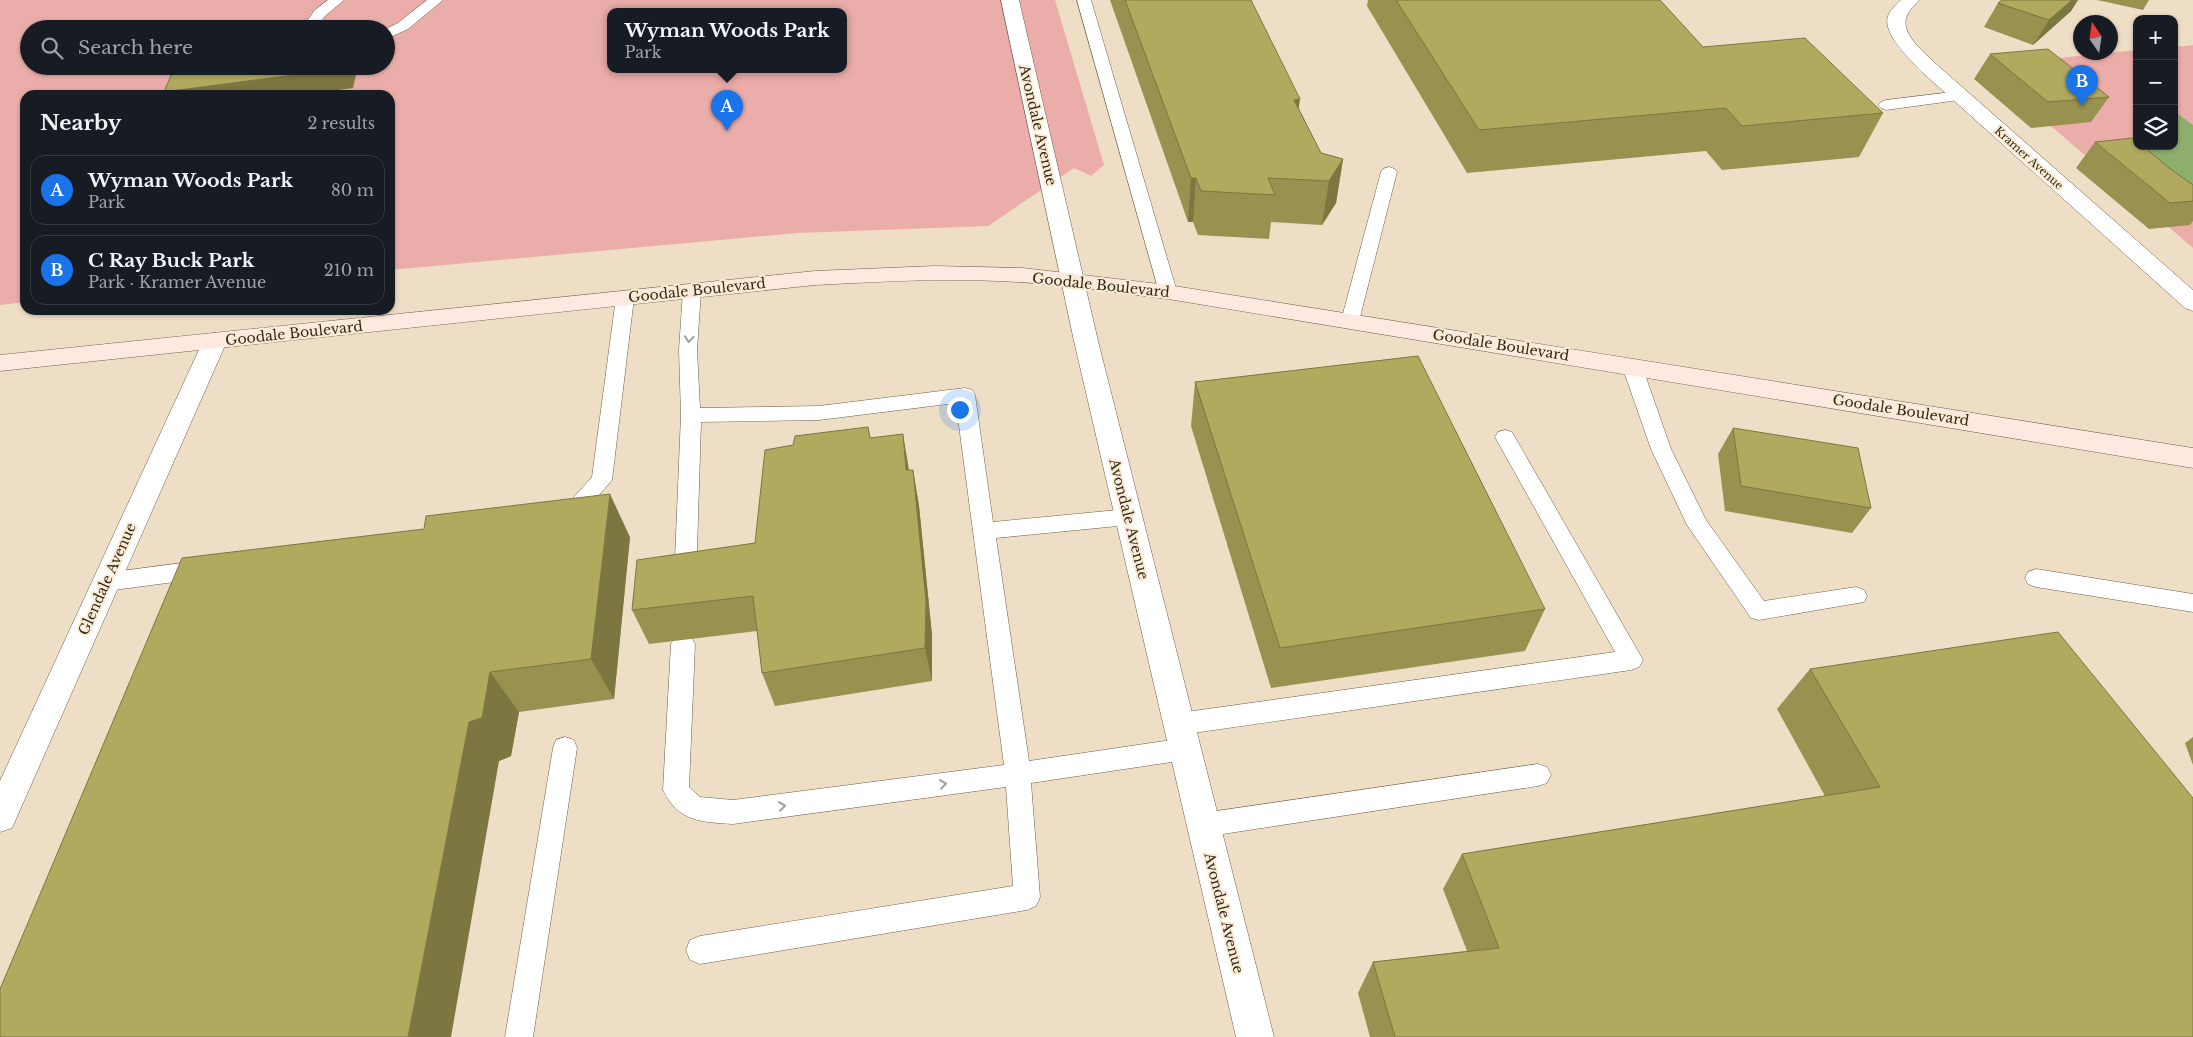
<!DOCTYPE html>
<meta charset="utf-8">
<style>
body{margin:0;font-family:"Libre Baskerville",serif;background:#242831;color:#f1f3f6}
.controls{position:absolute;right:15px;top:15px;display:grid;overflow:hidden;border-radius:10px;box-shadow:0 1px 4px #0004}
.controls button{width:45px;height:45px;display:grid;place-items:center;padding:0;border:0;border-bottom:1px solid #363941;background:#171b24;color:#f1f3f6;font:25px sans-serif}
.compass{position:absolute;left:2073px;top:15px;width:45px;height:45px;border-radius:50%;background:#171b24;box-shadow:0 1px 4px #0004;rotate:347deg}
.you{position:absolute;left:959px;top:409px;width:18px;height:18px;margin:-12px;border:4px solid #fff;border-radius:50%;background:#1a73e8;box-shadow:0 0 0 8px #1a73e833}
.badge{display:grid;place-items:center;width:32px;height:32px;border-radius:50%;background:#1a73e8;color:#fff;font-size:16px;font-weight:700}
.pin{position:absolute;translate:-50% -41px;filter:drop-shadow(0 1px 2px #0008)}
.pin::after{content:'';position:absolute;top:26px;width:18px;height:15px;background:inherit;clip-path:polygon(0 0,100% 0,50% 100%)}
.popup{position:absolute;left:607px;top:8px;width:240px;height:65px;box-sizing:border-box;display:grid;place-content:center;border-radius:10px;background:#171b24;filter:drop-shadow(0 1px 4px #0005);font-size:16px;white-space:nowrap;color:#9ea1a6}
.popup b{font-size:19px;color:#f1f3f6}
.popup::after{content:'';position:absolute;left:50%;top:100%;margin-left:-10px;border:10px solid transparent;border-top-color:#171b24}
.list{margin:0;padding:0;list-style:none}
h2{display:flex;justify-content:space-between;align-items:center;height:65px;margin:0;padding:0 20px;font-size:21px}
h2 small{font-size:16px;font-weight:400;color:#9ea1a6}
.list li{display:grid;grid-template-columns:32px 1fr auto;gap:15px;align-items:center;box-sizing:border-box;height:70px;margin:0 10px 10px;padding:0 10px;border:1px solid #363941;border-radius:15px}
.list b{display:block;font-size:19px;white-space:nowrap}
.list p{margin:0;font-size:16px;white-space:nowrap;color:#9ea1a6}
.list em{font-size:16px;font-style:normal;color:#9ea1a6}
.icon{flex:none;width:28px;height:28px;fill:none;stroke:currentColor;stroke-width:2;stroke-linecap:round;stroke-linejoin:round}
.map{position:relative;flex:none;width:2193px;height:1037px;overflow:hidden}
.search{position:absolute;background:#171b24;box-shadow:0 1px 4px #0004;left:20px;top:20px;width:375px;height:55px;display:flex;align-items:center;gap:12px;box-sizing:border-box;padding:0 18px;border-radius:28px;color:#9ea1a6;font-size:19px}
.panel{position:absolute;background:#171b24;box-shadow:0 1px 4px #0004;left:20px;top:90px;width:375px;height:225px;border-radius:15px}
.map>svg:first-child{display:block}
.green{fill:#ebada9;fill-rule:evenodd}
.water{fill:#8eae6c}
.lines{fill:none;stroke-linecap:round;stroke-linejoin:round}
.lane-casing{stroke:#6d5e4a;stroke-width:1}
.street-casing{stroke:#6d5e4a;stroke-width:1}
.secondary-casing{stroke:#6d5e4a;stroke-width:1}
.lane{fill:#fff;fill-rule:evenodd}
.street{fill:#fff;fill-rule:evenodd}
.secondary{fill:#fde9df;fill-rule:evenodd}
.wall{fill:#989150}
.shaded-wall{fill:#7c7641}
.building{fill:#b1a95d;stroke:#7c7641}
.oneway{stroke:#a19f9a}
.labels{text-anchor:middle;dominant-baseline:central;stroke-width:4;stroke-linejoin:round;paint-order:stroke}
.far-street-label{font-size:11px;fill:#2f291f;stroke:#fcebd3}
.street-label{font-size:14px;fill:#2f291f;stroke:#fcebd3}
</style>
<div class="map">
<svg width="2193" height="1037" viewBox="0 0 2193 1037">
<rect width="100%" height="100%" fill="#efdec6"/>
<!-- green -->
<path class="green" d="M 0,0 L 1055,0 L 1104,165 L 1091,176 L 1074,168 L 988,226 L 798,233 L 390,270 L 390,95 L 25,95 L 25,302 L 0,305 ZM 611,12 L 843,12 L 843,70 L 611,70 ZM 29,29 L 386,29 L 386,66 L 29,66 Z
M 2193,45 L 2193,248 L 1981,66 L 2137,50 L 2137,146 L 2174,146 L 2174,47 Z"/>
<!-- water -->
<path class="water" d="M 2174,111 L 2193,125 L 2193,199 L 2138,146 L 2174,146 Z"/>
<g class="lines">
<defs>
<path id="lane" d="M 328,0 L 344,0 L 325,16 L 315,29 L 301,29 L 315,10 Z
M 427,0 L 443,0 L 408,29 L 386,39 L 386,29 L 398,23 Z
M 1077,0 L 1091,0 L 1177,292 L 1174,296 L 1168,298 L 1162,296 L 1159,292 Z
M 1961,91 L 1966,93 L 1969,96 L 1966,99 L 1886,110 L 1881,108 L 1878,105 L 1881,102 L 1886,100 Z
M 1389,167 L 1395,169 L 1397,172 L 1359,321 L 1356,325 L 1350,327 L 1344,325 L 1341,321 L 1381,172 L 1383,169 Z
M 692,285 L 698,287 L 701,291 L 697,350 L 700,408 L 819,406 L 965,388 L 972,390 L 975,395 L 993,522 L 1128,509 L 1136,511 L 1139,517 L 1136,523 L 1128,525 L 996,538 L 1029,761 L 1185,738 L 1194,741 L 1197,749 L 1194,757 L 1185,760 L 1031,783 L 1040,897 L 1036,906 L 1027,910 L 700,964 L 690,960 L 686,950 L 690,940 L 700,936 L 1013,886 L 1006,787 L 733,824 C 702,822 678,822 663,790 L 671,644 L 675,637 L 683,634 L 691,637 L 695,644 L 689,787 L 700,797 L 733,800 L 1004,765 L 956,403 L 819,420 L 701,422 L 696,583 L 693,589 L 685,592 L 677,589 L 674,583 L 681,415 L 679,350 L 683,291 L 686,287 Z
M 625,292 L 631,294 L 634,298 L 612,480 L 575,523 L 567,525 L 559,523 L 556,517 L 592,477 L 616,298 L 619,294 Z
M 1632,359 L 1639,361 L 1642,366 L 1671,449 L 1706,520 L 1764,601 L 1856,587 L 1864,590 L 1867,596 L 1864,602 L 1759,620 L 1751,618 L 1687,525 L 1651,449 L 1622,366 L 1625,361 Z
M 1505,430 L 1512,432 L 1639,653 L 1643,660 L 1639,667 L 1631,670 L 1179,735 L 1170,732 L 1167,724 L 1170,716 L 1179,713 L 1615,652 L 1495,437 L 1498,432 Z
M 205,560 L 213,563 L 216,569 L 213,575 L 205,578 L 106,591 L 98,588 L 95,582 L 98,576 L 106,573 Z
M 2036,569 L 2193,594 L 2193,612 L 2036,587 L 2028,584 L 2025,578 L 2028,572 Z
M 565,737 L 574,740 L 577,748 L 533,1037 L 505,1037 L 553,748 L 556,740 Z
M 1538,764 L 1547,767 L 1551,775 L 1547,783 L 1538,786 L 1203,837 L 1194,833 L 1190,825 L 1194,817 L 1203,813 Z"/>
<path id="street" d="M 1001,0 L 1019,0 L 1098,341 L 1274,1037 L 1236,1037 L 1074,341 Z
M 1901,0 L 1919,0 C 1915,5 1909,10 1907,16 C 1899,33 1925,53 1936,64 L 2193,290 L 2193,311 L 2185,308 L 1922,72 C 1911,60 1882,34 1888,16 C 1890,10 1897,4 1901,0 Z
M 215,333 L 224,335 L 227,341 L 12,828 L 0,832 L 0,781 L 203,341 L 206,335 Z"/>
<path id="secondary" d="M 935,266 L 1023,268 L 1168,285 L 2193,448 L 2193,468 L 1168,299 C 1111,292 1055,283 998,281 C 937,278 876,282 815,285 L 0,371 L 0,355 L 815,271 Z"/>
</defs>
<!-- lane casing -->
<use href="#lane" class="lane-casing"/>
<!-- street casing -->
<use href="#street" class="street-casing"/>
<!-- secondary casing -->
<use href="#secondary" class="secondary-casing"/>
<!-- lane -->
<use href="#lane" class="lane"/>
<!-- street -->
<use href="#street" class="street"/>
<!-- secondary -->
<use href="#secondary" class="secondary"/>
</g>
<!-- wall -->
<path class="wall" d="M 1110,0 L 1251,0 L 1299,109 L 1321,153 L 1343,159 L 1336,203 L 1322,225 L 1271,222 L 1269,239 L 1198,235 L 1193,222 L 1188,222 Z
M 1368,0 L 1660,0 L 1703,47 L 1883,113 L 1859,157 L 1722,170 L 1706,151 L 1467,173 L 1367,6 Z
M 2002,0 L 2078,0 L 2071,11 L 2033,45 L 1984,27 L 1998,3 Z
M 2097,0 L 2149,0 L 2143,10 Z
M 1990,54 L 2109,97 L 2091,122 L 2031,128 L 1974,79 Z
M 2095,142 L 2169,168 L 2193,185 L 2193,221 L 2190,225 L 2149,229 L 2076,168 Z
M 1195,382 L 1545,609 L 1525,651 L 1271,688 L 1191,426 Z
M 868,427 L 870,438 L 909,470 L 913,470 L 919,506 L 932,635 L 932,681 L 775,706 L 762,673 L 757,631 L 649,644 L 632,610 L 755,543 Z
M 1733,428 L 1871,508 L 1852,533 L 1725,511 L 1718,454 Z
M 630,537 L 614,699 L 519,712 L 511,756 L 499,761 L 0,1037 Z
M 1810,669 L 2193,1037 L 1370,1037 L 1358,993 L 1373,962 L 1467,951 L 1443,889 L 1462,854 L 1825,796 L 1777,709 Z
M 2193,737 L 2193,765 L 2185,743 Z"/>
<!-- shaded-wall -->
<path class="shaded-wall" d="M 2072,0 L 2078,0 L 2071,11 L 2033,45 L 2049,20 Z
M 312,66 L 358,66 L 353,88 L 309,94 L 308,95 L 166,95 L 164,92 Z
M 1300,99 L 1294,142 L 1294,100 Z
M 1343,159 L 1336,203 L 1322,225 L 1329,181 Z
M 1191,178 L 1196,178 L 1193,222 L 1188,222 Z
M 903,434 L 909,470 L 906,470 Z
M 913,470 L 919,506 L 932,635 L 932,681 L 925,648 Z
M 610,494 L 630,537 L 614,699 L 591,659 Z
M 490,672 L 519,712 L 511,756 L 499,761 L 451,1037 L 408,1037 L 469,722 Z"/>
<!-- building -->
<path class="building" d="M 1125,0 L 1251,0 L 1300,99 L 1294,100 L 1321,153 L 1343,159 L 1329,181 L 1268,178 L 1275,195 L 1201,191 L 1196,178 L 1191,178 Z
M 1396,0 L 1660,0 L 1703,47 L 1805,38 L 1883,113 L 1742,126 L 1726,108 L 1479,130 Z
M 2002,0 L 2072,0 L 2049,20 L 1998,3 Z
M 2048,49 L 2109,97 L 2048,102 L 1990,54 Z
M 175,66 L 313,66 L 295,69 L 293,75 L 164,92 Z
M 2133,138 L 2137,141 L 2137,146 L 2143,146 L 2169,168 L 2193,185 L 2193,201 L 2170,203 L 2095,142 Z
M 1418,356 L 1545,609 L 1280,648 L 1195,382 Z
M 868,427 L 870,438 L 903,434 L 906,470 L 913,470 L 926,601 L 925,648 L 762,673 L 753,596 L 632,610 L 637,560 L 755,543 L 765,450 L 793,445 L 795,436 Z
M 1733,428 L 1858,448 L 1871,508 L 1741,486 Z
M 610,494 L 591,659 L 490,672 L 482,718 L 469,722 L 408,1037 L 0,1037 L 0,989 L 182,558 L 424,529 L 426,516 Z
M 2058,632 L 2193,798 L 2193,1037 L 1395,1037 L 1373,962 L 1499,948 L 1462,854 L 1880,787 L 1810,669 Z"/>
<!-- one-way arrows -->
<defs><path id="oneway-chevron" d="M-2-3.5L2.5 0L-2 3.5" fill="none" stroke-width="1.6" stroke-linecap="round" stroke-linejoin="round" transform="scale(1.25)"/></defs>
<g class="oneway">
<use href="#oneway-chevron" transform="translate(689 339) rotate(94)"/>
<use href="#oneway-chevron" transform="translate(943 784) rotate(-8)"/>
<use href="#oneway-chevron" transform="translate(782 806) rotate(-8)"/>
</g>
<g class="labels">
<!-- far-street labels -->
<g class="far-street-label">
<text transform="translate(2029 158) rotate(42)">Kramer Avenue</text>
</g>
<!-- street labels -->
<g class="street-label">
<text transform="translate(1038 125) rotate(77)">Avondale Avenue</text>
<text transform="translate(1101 285) rotate(6)">Goodale Boulevard</text>
<text transform="translate(697 290) rotate(-6)">Goodale Boulevard</text>
<text transform="translate(294 333) rotate(-6)">Goodale Boulevard</text>
<text transform="translate(1501 345) rotate(9)">Goodale Boulevard</text>
<text transform="translate(1901 410) rotate(9)">Goodale Boulevard</text>
<text transform="translate(1129 519) rotate(76)">Avondale Avenue</text>
<text transform="translate(107 579) rotate(-66)">Glendale Avenue</text>
<text transform="translate(1224 913) rotate(76)">Avondale Avenue</text>
</g>
</g>
</svg>
<div class="controls">
<button>+</button>
<button>−</button>
<button><svg class="icon" aria-label="layers" viewBox="0 0 24 24"><path d="M12 4l9 5-9 5-9-5zM3 14l9 5 9-5"/></svg></button>
</div>
<svg class="compass" viewBox="-18 -18 36 36"><path d="M0-13l5 13h-10z" fill="#e53935"/><path d="M0 13l5-13h-10z" fill="#9ea1a6"/></svg>
<div class="you"></div>
<div class="pin badge" style="left:727px;top:131px">A</div>
<div class="popup"><b>Wyman Woods Park</b>Park</div>
<div class="pin badge" style="left:2082px;top:106px">B</div>
<div class="search"><svg class="icon" aria-label="search" viewBox="0 0 24 24"><circle cx="10" cy="10" r="6"/><path d="M15 15l6 6"/></svg>Search here</div>
<section class="panel">
<h2>Nearby<small>2 results</small></h2>
<ul class="list">
<li><span class="badge">A</span><div><b>Wyman Woods Park</b><p>Park</p></div><em>80 m</em></li>
<li><span class="badge">B</span><div><b>C Ray Buck Park</b><p>Park · Kramer Avenue</p></div><em>210 m</em></li>
</ul>
</section>
</div>
